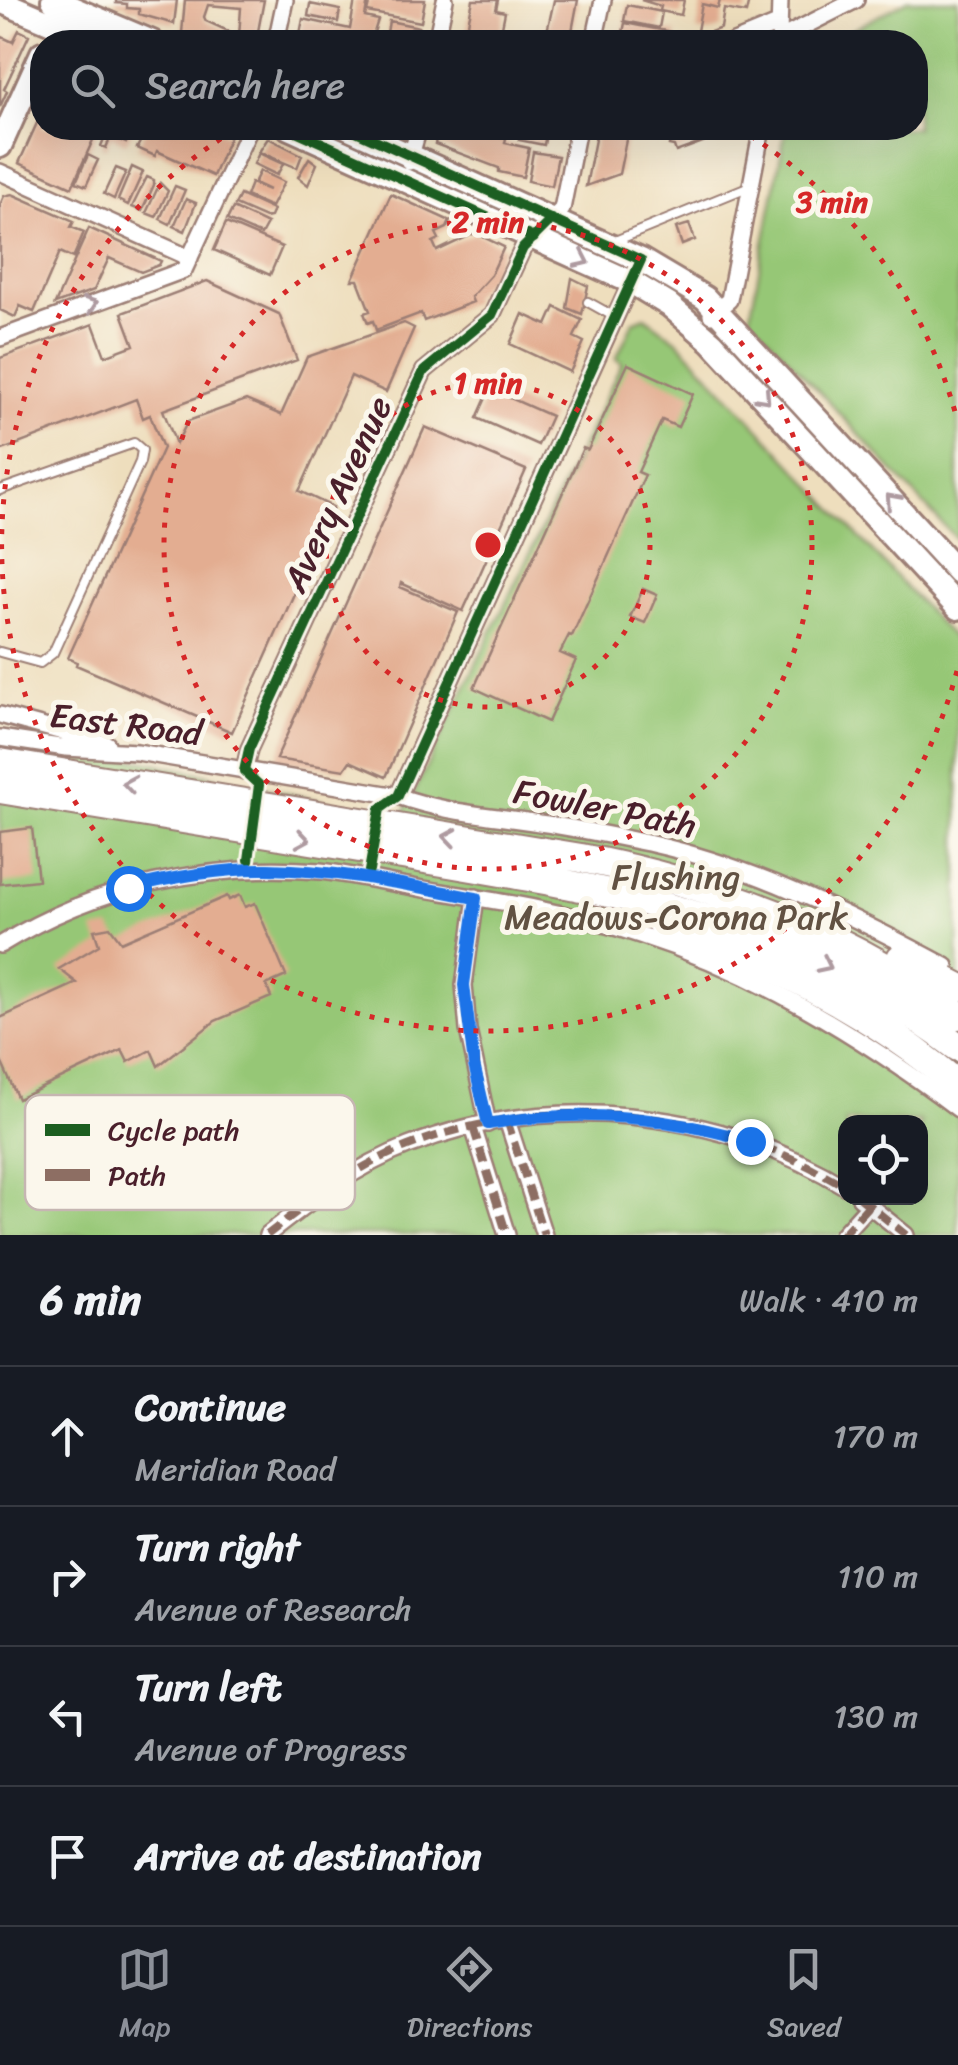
<!DOCTYPE html>
<meta charset="utf-8">
<style>
body{margin:0;font-family:Sriracha,sans-serif;background:#20242c;color:#f1f3f6}
.controls{position:absolute;right:30px;bottom:30px;display:grid;overflow:hidden;border-radius:20px;box-shadow:0 10px 40px #0002}
.controls button{width:90px;height:90px;display:grid;place-items:center;padding:0;border:0;border-bottom:2px solid #363941;background:#171b24;color:#f1f3f6;font:50px sans-serif}
.stop{position:absolute;width:30px;height:30px;margin:-22px;border:8px solid #1a73e8;border-radius:50%;background:#fff}
.stop.end{background:#1a73e8;border-color:#fff;box-shadow:0 2px 10px #0008}
.list{margin:0;padding:0;list-style:none}
h2{display:flex;justify-content:space-between;align-items:center;height:130px;margin:0;padding:0 40px;font-size:42px}
h2 small{font-size:32px;font-weight:400;color:#9ea1a6}
.list li{display:grid;grid-template-columns:65px 1fr auto;gap:30px;align-items:center;box-sizing:border-box;height:140px;padding:0 40px;border-top:2px solid #363941}
.list b{display:block;font-size:38px;white-space:nowrap}
.list p{margin:0;font-size:32px;white-space:nowrap;color:#9ea1a6}
.list em{font-size:32px;font-style:normal;color:#9ea1a6}
.icon{flex:none;width:55px;height:55px;fill:none;stroke:currentColor;stroke-width:2;stroke-linecap:round;stroke-linejoin:round}
.map{position:relative;flex:none;width:958px;height:1235px;overflow:hidden}
.search{position:absolute;background:#171b24;box-shadow:0 10px 40px #0002;left:30px;right:30px;top:30px;height:110px;display:flex;align-items:center;gap:25px;box-sizing:border-box;padding:0 35px;border-radius:40px;color:#9ea1a6;font-size:38px}
.sheet{height:690px;background:#171b24}
nav{display:flex;justify-content:space-around;align-items:center;box-sizing:border-box;height:140px;border-top:2px solid #363941;background:#171b24;font-size:28px;color:#9ea1a6}
nav a{display:grid;justify-items:center;gap:5px}
nav .on{color:#8c9099}
.map>svg:first-child{display:block}
.green{fill:#96c776;stroke:#707350;stroke-width:2.5;fill-rule:evenodd}
.building{fill:#e3ad91;fill-rule:evenodd}
.lines{fill:none;stroke-linecap:round;stroke-linejoin:round}
.lane-casing{stroke:#9c7e74;stroke-width:12}
.street-casing{stroke:#9c7e74;stroke-width:20}
.secondary-casing{stroke:#9c7e74;stroke-width:28}
.highway-casing{stroke:#9c7e74;stroke-width:32}
.lane{stroke:#fff;stroke-width:8}
.street{stroke:#fff;stroke-width:15}
.secondary{stroke:#fff;stroke-width:22}
.highway{stroke:#fff;stroke-width:28}
.quiet{stroke:#8d6e63;stroke-width:8;stroke-dasharray:15 8;stroke-linecap:butt}
.cycleway-casing{stroke:#fbf7ec;stroke-width:16}
.cycleway{stroke:#1b5e20;stroke-width:10}
.oneway{stroke:#ae9aa0}
.route{stroke:#1a73e8;stroke-width:12}
.ring{fill:none;stroke:#d62828;stroke-width:5;stroke-dasharray:5 10}
.labels{text-anchor:middle;dominant-baseline:central;stroke-width:10;stroke-linejoin:round;paint-order:stroke}
.street-label{font-size:35px;fill:#4a1f2b;stroke:#fbf7ec}
.park-label{font-size:35px;fill:#615142;stroke:#fbf7ec}
.key{fill:#fbf7ec;stroke:#c6b6b2;stroke-width:2.5}
.key-label{font-size:28px;fill:#4a1f2b}
.centre{fill:#d62828;stroke:#fbf7ec;stroke-width:5}
.ring-label{font-size:30px;text-anchor:middle;font-weight:bold;fill:#d62828;stroke:#fbf7ec;stroke-width:10;stroke-linejoin:round;paint-order:stroke}
</style>
<div class="map">
<svg width="958" height="1235" viewBox="0 0 958 1235">
<rect width="100%" height="100%" fill="#fbf7ec"/>
<filter id="ink" filterUnits="userSpaceOnUse"><feTurbulence type="fractalNoise" baseFrequency=".01" numOctaves="2"/><feDisplacementMap in="SourceGraphic" scale="20" xChannelSelector="R" yChannelSelector="G"/><feConvolveMatrix kernelMatrix="1 2 1 2 8 2 1 2 1" color-interpolation-filters="sRGB"/></filter>
<filter id="wash" filterUnits="userSpaceOnUse"><feTurbulence type="fractalNoise" baseFrequency=".0048" numOctaves="4" result="noise"/><feDisplacementMap in="SourceGraphic" scale="40" xChannelSelector="R" yChannelSelector="G"/><feGaussianBlur stdDeviation="2.25" result="paint"/><feColorMatrix in="noise" values="0 0 0 0 0 0 0 0 0 0 0 0 0 0 0 0 0 1.4 0 .05"/><feComposite in="paint" operator="in"/></filter>
<g filter="url(#wash)">
<rect width="100%" height="100%" fill="#eedebd"/>
<!-- green -->
<path class="green" d="M 908,0 L 958,0 L 958,541 L 750,317 L 786,128 L 916,128 L 916,42 L 830,42 Z
M 645,317 L 679,342 L 958,644 L 958,1235 L 0,1235 L 0,744 L 144,761 L 401,819 L 622,363 L 616,359 L 633,322 ZM 846,1122 L 920,1122 L 920,1198 L 846,1198 Z"/>
<g id="blocks">
<!-- building -->
<path class="building" d="M 116,0 L 177,0 L 174,24 L 139,14 L 139,9 L 127,8 L 127,4 L 116,3 Z
M 185,0 L 264,0 L 256,42 L 204,42 L 182,33 ZM 208,5 L 241,8 L 239,36 L 206,21 L 204,17 Z
M 355,0 L 368,0 L 365,17 L 378,20 L 371,42 L 307,42 L 309,36 L 300,34 L 303,19 L 350,29 Z
M 370,0 L 425,0 L 421,22 L 367,12 Z
M 473,0 L 498,0 L 496,10 L 505,12 L 499,42 L 464,42 Z
M 554,0 L 578,0 L 570,42 L 545,41 Z
M 641,0 L 684,0 L 681,15 L 660,11 L 661,6 Z
M 720,0 L 749,0 L 746,13 L 724,9 L 721,28 L 708,33 L 697,31 L 702,4 L 718,8 Z
M 310,4 L 340,10 L 338,22 L 308,16 Z
M 627,5 L 662,12 L 659,28 L 624,21 Z
M 389,21 L 419,27 L 417,39 L 387,33 Z
M 625,23 L 676,33 L 674,42 L 621,42 Z
M 19,30 L 29,35 L 4,89 L 7,91 L 0,107 L 0,36 L 13,42 Z
M 42,112 L 42,128 L 90,128 L 97,131 L 72,187 L 19,163 Z
M 100,128 L 133,128 L 126,143 L 111,136 L 106,148 L 101,146 L 106,134 L 98,130 Z
M 147,128 L 212,128 L 230,136 L 213,176 L 157,151 L 155,156 L 137,148 Z
M 521,128 L 547,128 L 544,145 L 519,140 Z
M 672,128 L 741,128 L 676,152 L 674,146 L 669,145 Z
M 597,129 L 627,135 L 619,174 L 586,186 Z
M 438,130 L 461,137 L 469,136 L 470,130 L 506,138 L 505,143 L 529,148 L 523,177 L 499,172 L 499,168 L 435,144 Z
M 268,138 L 302,155 L 297,168 L 259,152 Z
M 533,152 L 558,156 L 552,186 L 528,181 Z
M 259,153 L 283,164 L 277,175 L 254,164 Z
M 88,155 L 98,160 L 86,186 L 76,182 Z
M 309,158 L 317,164 L 308,185 L 298,177 Z
M 132,167 L 143,172 L 128,205 L 118,200 Z
M 116,168 L 126,172 L 114,199 L 104,194 Z
M 260,171 L 284,182 L 271,207 L 246,196 L 251,183 L 269,190 L 254,183 Z
M 147,177 L 154,180 L 154,185 L 142,211 L 132,207 Z
M 160,183 L 168,191 L 156,217 L 146,213 Z
M 175,186 L 185,190 L 170,224 L 160,219 Z
M 12,194 L 74,221 L 71,227 L 84,232 L 73,258 L 60,252 L 34,312 L 20,306 L 15,317 L 0,310 L 0,205 L 4,196 Z
M 391,194 L 450,221 L 447,228 L 436,233 L 439,239 L 433,242 L 437,251 L 475,233 L 504,247 L 491,275 L 471,297 L 473,302 L 424,321 L 421,313 L 376,330 L 373,321 L 368,323 L 364,313 L 370,311 L 358,280 L 352,280 Z
M 240,195 L 273,210 L 270,217 L 265,218 L 235,205 Z
M 186,199 L 196,203 L 185,231 L 174,226 Z
M 233,208 L 267,224 L 261,235 L 227,220 Z
M 226,223 L 282,247 L 270,275 L 214,250 Z
M 689,224 L 695,240 L 682,245 L 676,228 Z
M 89,228 L 161,261 L 159,265 L 141,272 L 109,258 L 94,290 L 55,304 Z
M 572,278 L 588,286 L 582,314 L 567,308 Z
M 207,281 L 279,314 L 297,360 L 163,410 L 176,444 L 188,421 L 246,400 L 281,415 L 307,357 L 404,323 L 414,328 L 386,392 L 351,376 L 301,487 L 299,491 L 333,507 L 232,732 L 76,665 L 77,662 L 68,658 L 163,448 L 150,415 L 143,418 L 136,399 L 0,451 L 0,358 L 93,324 L 105,356 L 134,345 L 122,313 Z
M 555,307 L 582,320 L 574,337 L 584,342 L 570,372 L 510,344 L 523,314 L 547,325 Z
M 628,364 L 693,394 L 678,427 L 662,420 L 638,472 L 645,475 L 572,636 L 569,635 L 560,653 L 576,660 L 548,722 L 474,688 L 583,448 L 588,450 Z
M 490,389 L 551,416 L 538,445 L 477,418 Z
M 425,427 L 526,470 L 475,585 L 463,611 L 401,583 L 400,587 L 458,612 L 386,777 L 350,761 L 344,770 L 276,759 Z
M 643,589 L 657,595 L 645,623 L 630,617 Z
M 32,828 L 38,880 L 0,884 L 0,832 Z
M 240,895 L 245,907 L 255,903 L 286,976 L 266,985 L 271,997 L 215,1021 L 158,1066 L 151,1050 L 128,1062 L 122,1050 L 18,1099 L 0,1059 L 0,1018 L 77,983 L 59,969 L 99,945 L 94,930 L 110,927 L 121,942 L 227,896 L 229,900 Z"/>
</g>
</g>
<g filter="url(#ink)">
<use href="#blocks" fill-opacity="0" stroke="#9c7e74" stroke-width="2.5"/>
<g class="lines">
<defs>
<path id="lane" d="M 615,241 L 750,186
M 588,302 L 615,317
M 0,490 L 134,443 L 142,450 L 140,462 L 53,653 L 40,663 L 0,652"/>
<path id="street" d="M 779,34 L 780,0
M 779,39 L 856,0
M 276,42 L 285,0
M 436,42 L 445,0
M 594,42 L 603,0
M 734,42 L 778,24
M 409,162 L 419,128
M 0,172 L 190,258
M 711,315 L 729,300 L 762,128
M 0,338 L 184,270 L 250,128
M 0,715 L 107,744
M 0,738 L 66,748 L 137,752 L 398,796 C 445,813 491,815 539,823 C 577,828 614,836 652,844 C 756,867 852,916 946,966
M 244,771 L 249,749 L 424,371 L 492,315 L 523,248 L 562,209 L 578,128
M 398,796 L 634,276
M 476,897 L 464,985 L 468,1030 L 488,1124
M 0,945 C 95,886 208,862 320,871 C 355,875 390,883 424,889 C 497,901 570,912 640,935 C 756,972 861,1036 958,1109
M 507,1120 L 544,1235
M 473,1127 L 507,1235
M 860,1198 L 906,1235
M 267,1235 C 310,1201 356,1166 408,1146 C 549,1091 717,1108 846,1187
M 842,1235 L 870,1204"/>
<path id="secondary" d="M 53,0 L 152,42
M 0,1 L 96,42
M 289,128 L 631,282 L 669,305 L 712,342 L 958,608
M 349,128 L 641,260 L 705,298 L 958,572
M 0,146 L 42,53"/>
<path id="highway" d="M 0,763 L 581,858 C 716,884 847,932 958,1015
M 0,789 C 130,810 260,832 390,853 C 603,889 779,912 958,1047
M 660,921 C 766,959 872,1011 958,1085
M 901,958 L 958,987"/>
</defs>
<!-- lane casing -->
<use href="#lane" class="lane-casing"/>
<!-- street casing -->
<use href="#street" class="street-casing"/>
<!-- secondary casing -->
<use href="#secondary" class="secondary-casing"/>
<!-- highway casing -->
<use href="#highway" class="highway-casing"/>
<!-- lane -->
<use href="#lane" class="lane"/>
<!-- street -->
<use href="#street" class="street"/>
<!-- secondary -->
<use href="#secondary" class="secondary"/>
<!-- highway -->
<use href="#highway" class="highway"/>
<!-- quiet -->
<path class="quiet" d="M 476,897 L 464,985 L 468,1030 L 488,1124
M 507,1120 L 544,1235
M 473,1127 L 507,1235
M 860,1198 L 906,1235
M 267,1235 C 310,1201 356,1166 408,1146 C 549,1091 717,1108 846,1187
M 842,1235 L 870,1204"/>
<defs>
<path id="cycleway" d="M 289,128 L 534,238
M 349,128 L 641,260 L 398,796 L 380,809 L 369,871
M 249,860 L 259,785 L 244,771 L 249,749 L 424,371 L 492,315 L 523,248 L 552,219"/>
</defs>
<!-- cycleway casing -->
<use href="#cycleway" class="cycleway-casing"/>
<!-- cycleway -->
<use href="#cycleway" class="cycleway"/>
</g>
<!-- one-way arrows -->
<defs><path id="oneway-chevron" d="M-2-3.5L2.5 0L-2 3.5" fill="none" stroke-width="1.6" stroke-linecap="round" stroke-linejoin="round" transform="scale(2.5)"/></defs>
<g class="oneway">
<use href="#oneway-chevron" transform="translate(583 260) rotate(25)"/>
<use href="#oneway-chevron" transform="translate(91 304) rotate(-20)"/>
<use href="#oneway-chevron" transform="translate(764 397) rotate(47)"/>
<use href="#oneway-chevron" transform="translate(892 500) rotate(-132)"/>
<use href="#oneway-chevron" transform="translate(129 784) rotate(-171)"/>
<use href="#oneway-chevron" transform="translate(450 837) rotate(-171)"/>
<use href="#oneway-chevron" transform="translate(303 839) rotate(9)"/>
<use href="#oneway-chevron" transform="translate(825 965) rotate(26)"/>
</g>
</g>
<g class="lines" filter="url(#ink)">
<!-- route -->
<path class="route" d="M 128,888 C 173,877 220,868 267,869 C 337,870 407,885 476,898 L 464,985 L 474,1065 L 488,1124 C 577,1108 664,1116 750,1141"/>
</g>
<!-- distance rings -->
<g class="ring">
<circle cx="488" cy="545" r="162"/>
<circle cx="488" cy="545" r="324"/>
<path d="M957 671A486 486 0 1 1 238 128M738 128A486 486 0 0 1 957 419"/>
</g>
<g class="labels">
<!-- street labels -->
<g class="street-label">
<text transform="translate(337 494) rotate(-65)">Avery Avenue</text>
<text transform="translate(126 724) rotate(7)">East Road</text>
<text transform="translate(605 808) rotate(11)">Fowler Path</text>
</g>
<!-- park labels -->
<g class="park-label">
<text x="676" y="877">Flushing<tspan x="676" dy="40">Meadows-Corona Park</tspan></text>
</g>
</g>
<!-- legend -->
<rect x="25" y="1095" width="330" height="115" rx="15" class="key"/>
<rect x="45" y="1124" width="45" height="12" fill="#1b5e20"/>
<rect x="45" y="1169" width="45" height="12" fill="#8d6e63"/>
<g class="key-label">
<text x="108" y="1140">Cycle path</text>
<text x="108" y="1185">Path</text>
</g>
<circle cx="488" cy="545" r="15" class="centre"/>
<g class="ring-label">
<text x="832" y="212">3 min</text>
<text x="488" y="232">2 min</text>
<text x="488" y="393">1 min</text>
</g>
</svg>
<div class="controls">
<button><svg class="icon" aria-label="locate" viewBox="0 0 24 24"><circle cx="12" cy="12" r="6"/><path d="M12 2v4M12 18v4M2 12h4M18 12h4"/></svg></button>
</div>
<div class="stop" style="left:128px;top:888px"></div>
<div class="stop end" style="left:750px;top:1141px"></div>
<div class="search"><svg class="icon" aria-label="search" viewBox="0 0 24 24"><circle cx="10" cy="10" r="6"/><path d="M15 15l6 6"/></svg>Search here</div>
</div>
<section class="sheet">
<h2>6 min<small>Walk · 410 m</small></h2>
<ul class="list">
<li><svg class="icon" aria-label="ahead" viewBox="0 0 24 24"><path d="M12 20V5M6 11l6-6 6 6"/></svg><div><b>Continue</b><p>Meridian Road</p></div><em>170 m</em></li>
<li><svg class="icon" aria-label="right" viewBox="0 0 24 24"><path d="M7 20v-9h11M14 6l5 5-5 5"/></svg><div><b>Turn right</b><p>Avenue of Research</p></div><em>110 m</em></li>
<li><svg class="icon" aria-label="left" viewBox="0 0 24 24"><path d="M17 20v-9H6M10 6l-5 5 5 5"/></svg><div><b>Turn left</b><p>Avenue of Progress</p></div><em>130 m</em></li>
<li><svg class="icon" aria-label="arrive" viewBox="0 0 24 24"><path d="M6 21V4h12l-3 4 3 4H6"/></svg><div><b>Arrive at destination</b></div></li>
</ul>
</section>
<nav>
<a class="on"><svg class="icon" aria-label="map" viewBox="0 0 24 24"><path d="M3 6l6-2 6 2 6-2v14l-6 2-6-2-6 2zM9 4v14M15 6v14"/></svg>Map</a>
<a><svg class="icon" aria-label="directions" viewBox="0 0 24 24"><path d="M12 3l9 9-9 9-9-9zM9 14v-3h6M13 9l2 2-2 2"/></svg>Directions</a>
<a><svg class="icon" aria-label="saved" viewBox="0 0 24 24"><path d="M7 4h10v16l-5-4-5 4z"/></svg>Saved</a>
</nav>
